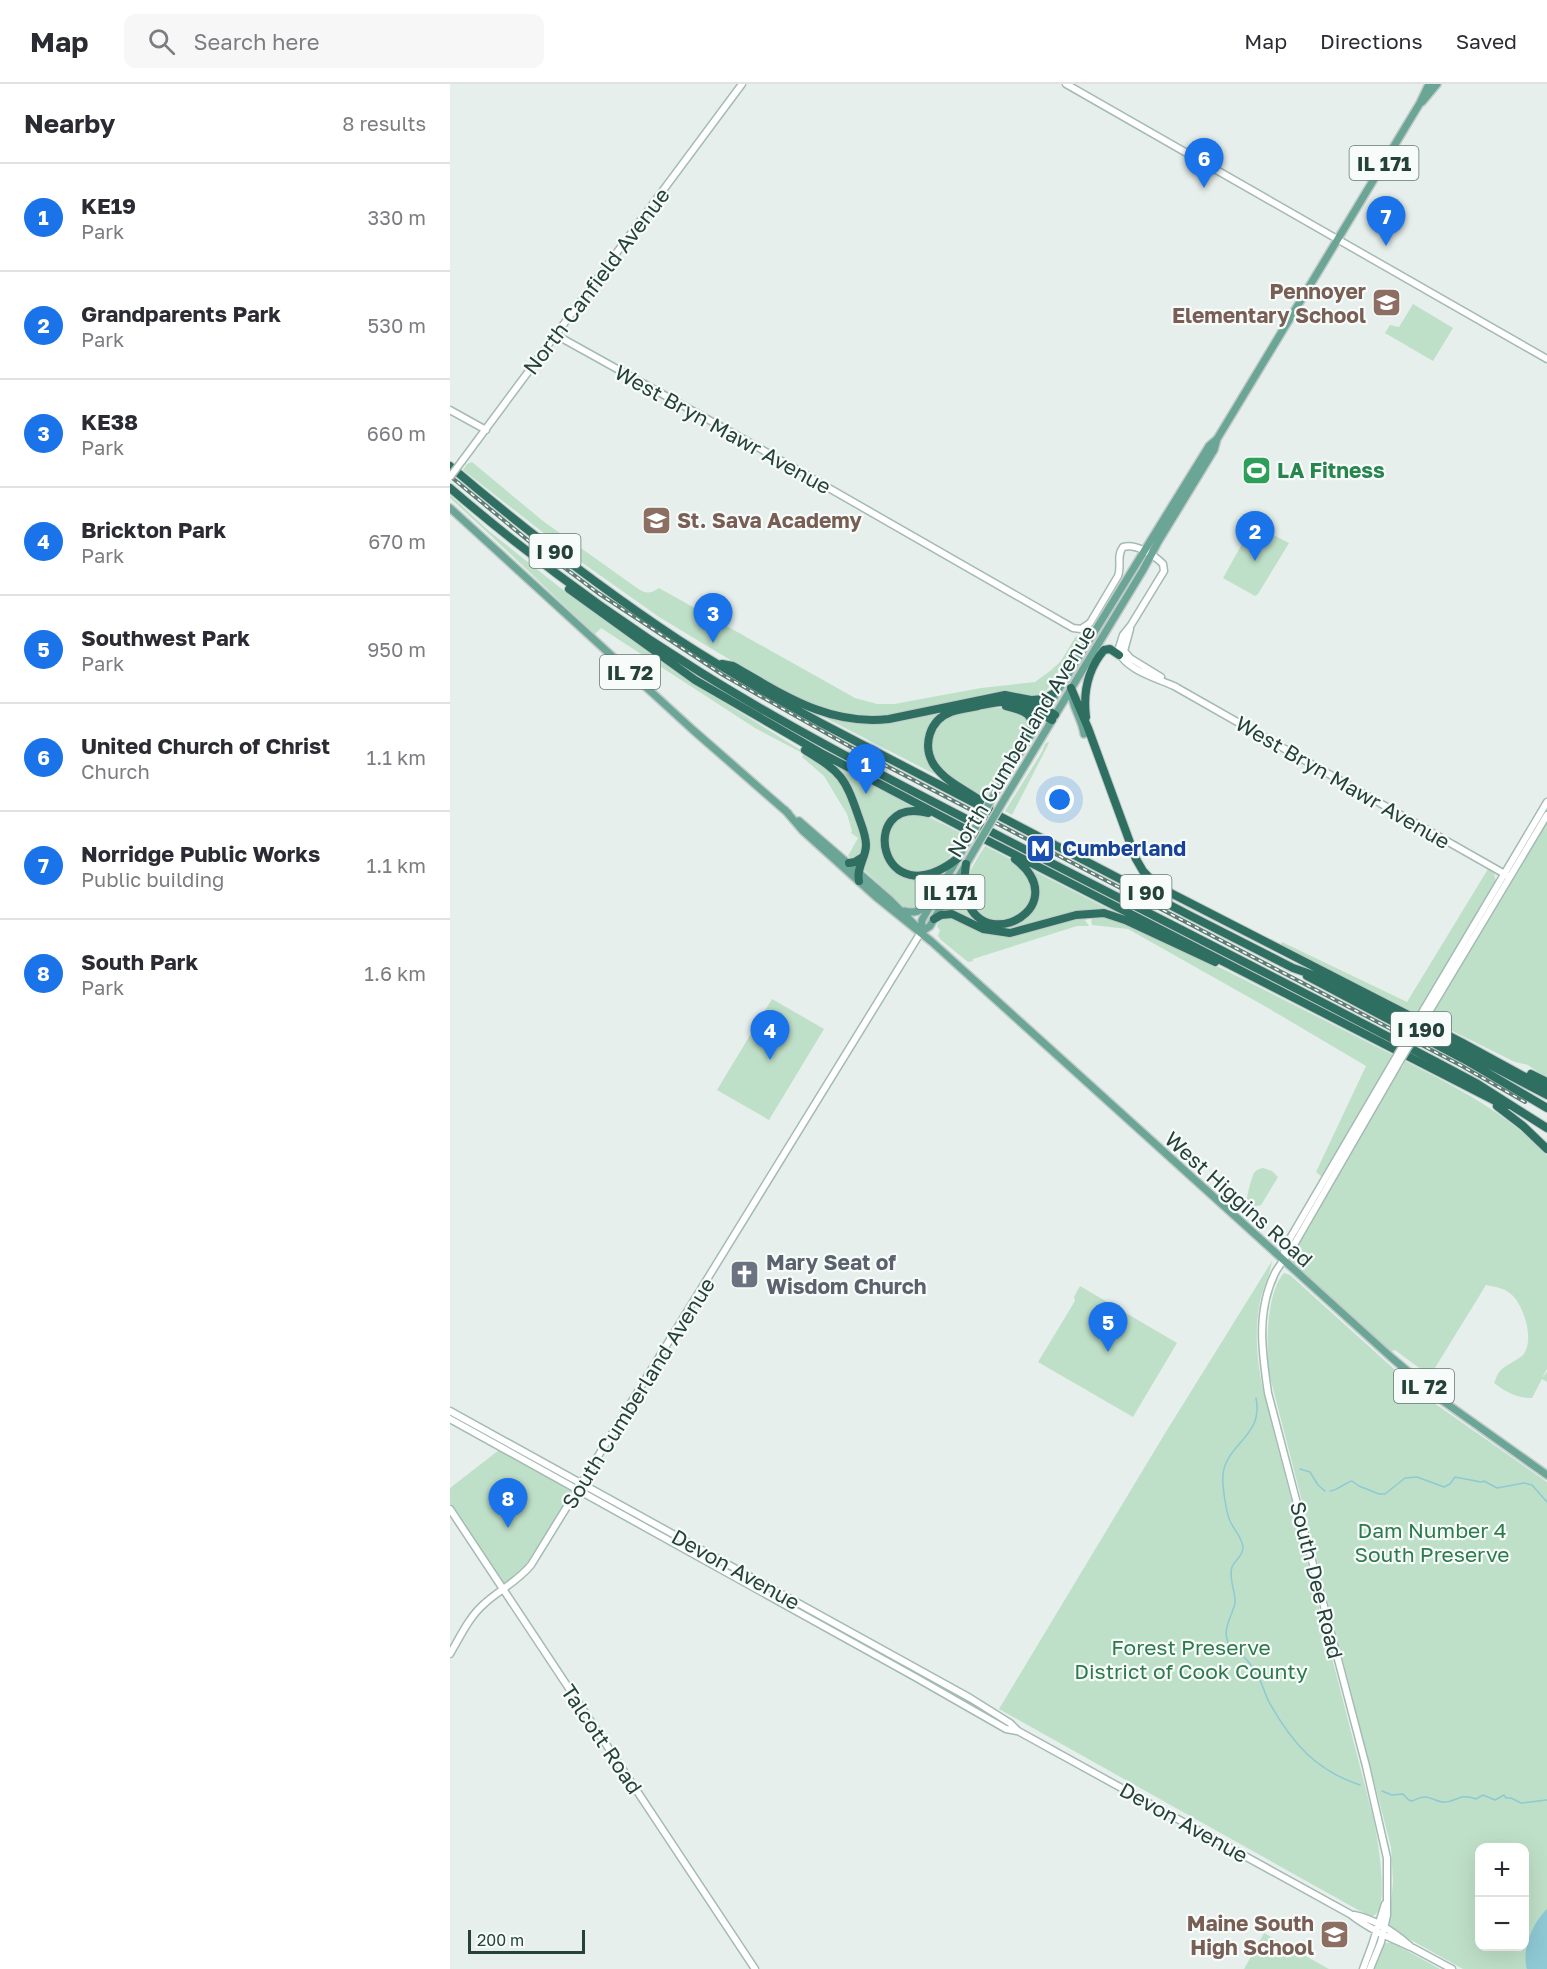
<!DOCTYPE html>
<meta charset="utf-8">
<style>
body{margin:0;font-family:"Golos Text",sans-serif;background:#f7f7f7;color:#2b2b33}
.controls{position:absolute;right:18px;bottom:18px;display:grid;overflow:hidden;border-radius:12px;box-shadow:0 6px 24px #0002}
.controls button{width:54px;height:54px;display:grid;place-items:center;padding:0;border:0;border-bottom:2px solid #e1e1e2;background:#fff;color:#2b2b33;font:30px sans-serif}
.scale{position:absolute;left:18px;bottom:15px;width:117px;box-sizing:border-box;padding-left:6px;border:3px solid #24423a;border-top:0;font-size:16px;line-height:21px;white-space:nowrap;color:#24423a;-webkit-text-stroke:4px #f7fbf9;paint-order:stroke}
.you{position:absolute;left:610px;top:716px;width:21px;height:21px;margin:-15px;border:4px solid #fff;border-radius:50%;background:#1a73e8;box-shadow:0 0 0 9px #1a73e833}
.badge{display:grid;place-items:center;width:39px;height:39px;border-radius:50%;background:#1a73e8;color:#fff;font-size:20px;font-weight:700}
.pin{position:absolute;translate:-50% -50px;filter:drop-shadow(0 2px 3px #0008)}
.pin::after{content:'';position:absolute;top:32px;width:21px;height:18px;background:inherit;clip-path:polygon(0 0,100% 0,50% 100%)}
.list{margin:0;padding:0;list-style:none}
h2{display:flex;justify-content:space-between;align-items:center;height:78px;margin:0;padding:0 24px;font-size:26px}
h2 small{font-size:20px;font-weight:400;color:#7c7c81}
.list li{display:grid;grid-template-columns:39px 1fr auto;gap:18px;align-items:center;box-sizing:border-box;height:108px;padding:0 24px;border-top:2px solid #e1e1e2}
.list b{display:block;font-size:22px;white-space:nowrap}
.list p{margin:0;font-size:20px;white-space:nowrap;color:#7c7c81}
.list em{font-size:20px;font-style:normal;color:#7c7c81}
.icon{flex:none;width:33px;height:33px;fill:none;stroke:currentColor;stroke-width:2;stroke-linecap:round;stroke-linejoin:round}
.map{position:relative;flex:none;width:1097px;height:1885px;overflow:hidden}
header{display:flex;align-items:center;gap:36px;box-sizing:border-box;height:84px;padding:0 30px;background:#fff;border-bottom:2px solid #e1e1e2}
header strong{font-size:28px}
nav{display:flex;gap:33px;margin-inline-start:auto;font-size:21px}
.search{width:420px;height:54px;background:#f7f7f7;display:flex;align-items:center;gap:15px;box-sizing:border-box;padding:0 21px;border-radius:12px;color:#7c7c81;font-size:22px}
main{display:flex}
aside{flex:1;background:#fff}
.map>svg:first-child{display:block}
.green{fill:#bfe0c8;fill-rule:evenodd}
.water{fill:#8ec9d4}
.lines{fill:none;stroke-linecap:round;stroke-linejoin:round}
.stream{stroke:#8ec9d4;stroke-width:1.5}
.secondary-casing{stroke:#a4bbb3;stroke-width:9}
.primary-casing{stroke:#c2cac8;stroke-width:10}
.highway-casing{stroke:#c2cac8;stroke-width:10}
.secondary{stroke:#fff;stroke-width:6}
.primary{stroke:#6aa596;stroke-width:7}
.highway{stroke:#2f6f62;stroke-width:8}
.rail-casing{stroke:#5f7d75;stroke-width:4}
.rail{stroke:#f7fbf9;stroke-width:1.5;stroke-dasharray:4.5;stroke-linecap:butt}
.secondary-bridge-casing{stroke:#a4bbb3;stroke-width:9;stroke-linecap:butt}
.primary-bridge-casing{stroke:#c2cac8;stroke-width:10;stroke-linecap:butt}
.secondary-bridge{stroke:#fff;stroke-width:6}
.primary-bridge{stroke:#6aa596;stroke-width:7}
.labels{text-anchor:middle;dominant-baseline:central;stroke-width:4.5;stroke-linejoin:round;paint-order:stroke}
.shield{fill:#f7fbf9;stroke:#637a73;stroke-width:1.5}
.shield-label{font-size:20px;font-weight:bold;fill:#24423a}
.street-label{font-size:21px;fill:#24423a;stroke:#f7fbf9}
.education-label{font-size:21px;font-weight:bold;fill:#785e54;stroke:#f7fbf9;text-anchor:end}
.leisure-label{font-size:21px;font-weight:bold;fill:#27864d;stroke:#f7fbf9;text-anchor:start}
.transit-label{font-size:21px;font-weight:bold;fill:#164399;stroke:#f7fbf9;text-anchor:start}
.worship-label{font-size:21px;font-weight:bold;fill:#5b616d;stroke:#f7fbf9;text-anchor:start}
.park-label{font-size:21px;fill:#2d7a4b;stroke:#f7fbf9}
</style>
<header>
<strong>Map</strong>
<div class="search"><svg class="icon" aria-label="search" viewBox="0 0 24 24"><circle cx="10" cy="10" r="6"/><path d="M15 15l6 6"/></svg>Search here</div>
<nav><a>Map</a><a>Directions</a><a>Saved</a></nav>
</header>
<main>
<aside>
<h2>Nearby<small>8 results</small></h2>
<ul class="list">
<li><span class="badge">1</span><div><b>KE19</b><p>Park</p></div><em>330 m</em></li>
<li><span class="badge">2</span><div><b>Grandparents Park</b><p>Park</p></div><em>530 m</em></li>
<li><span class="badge">3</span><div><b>KE38</b><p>Park</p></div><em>660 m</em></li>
<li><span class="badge">4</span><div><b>Brickton Park</b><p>Park</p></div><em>670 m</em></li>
<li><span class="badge">5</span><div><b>Southwest Park</b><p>Park</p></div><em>950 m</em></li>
<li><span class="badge">6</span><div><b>United Church of Christ</b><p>Church</p></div><em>1.1 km</em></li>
<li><span class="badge">7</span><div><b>Norridge Public Works</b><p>Public building</p></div><em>1.1 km</em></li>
<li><span class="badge">8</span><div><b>South Park</b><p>Park</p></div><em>1.6 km</em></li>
</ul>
</aside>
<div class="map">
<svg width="1097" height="1885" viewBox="0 0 1097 1885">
<rect width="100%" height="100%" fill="#e6efeb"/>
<!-- green -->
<path class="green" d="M 963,220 L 1003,244 L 983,277 L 935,249 L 940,241 L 949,243 Z
M 22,378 L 93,437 L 187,504 C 196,510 200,510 209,504 L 405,614 L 427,620 L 444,620 L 531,604 L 585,598 L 600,587 L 611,577 L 626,552 L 631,556 L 612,581 L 597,606 L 587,612 L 570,609 L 544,608 L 444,631 L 414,633 L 396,631 L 372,625 L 307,592 L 209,533 L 127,475 L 13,386 L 17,380 Z
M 0,411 L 39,447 L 108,502 L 158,539 L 241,598 L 367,676 L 382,688 L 396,706 L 413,755 L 412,770 L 404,776 L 398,772 L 408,754 L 401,749 L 402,747 L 397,730 L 374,692 L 352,673 L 354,670 L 305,644 L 151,544 L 145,550 C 96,505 49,458 0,414 Z
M 802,442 L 807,442 L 839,459 L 808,510 L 805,512 L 773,494 Z
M 506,623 C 499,628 488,632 482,639 C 466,656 484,677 492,694 L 368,630 L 396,637 L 420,639 Z
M 540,624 C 555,623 570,627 579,638 L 578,645 L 534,715 C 523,708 509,701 498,692 C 482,677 472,650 495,636 C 508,627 526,626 540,624 Z
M 598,658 L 599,659 L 562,731 L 555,727 L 592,668 L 595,660 Z
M 382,679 L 466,723 C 407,729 427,814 491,790 L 474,817 L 468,823 L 457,824 L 452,821 L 412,784 L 419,760 L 393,691 Z
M 457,730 L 475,731 L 513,750 L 499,774 L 488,784 L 463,789 L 446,779 L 438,763 L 439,747 L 443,739 Z
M 1097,735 L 1097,994 L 1078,981 L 1065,978 L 980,936 L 985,927 L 983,925 Z
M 535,762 C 550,770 571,778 579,794 C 598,831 533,859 520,812 C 519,806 517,801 518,794 C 521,783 529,772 535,762 Z
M 580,785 L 666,829 L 655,827 C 623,833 566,850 536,843 C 521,840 510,826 494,826 L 511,797 C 510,872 618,847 580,785 Z
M 1038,785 L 1044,789 L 1046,798 L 967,930 L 831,861 L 832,858 L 957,918 Z
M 633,832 L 660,833 L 775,886 L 943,971 L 874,1092 L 871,1092 L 866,1088 L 916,982 L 818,924 L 678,845 L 642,841 L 641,834 L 635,836 L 639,842 L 627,842 L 523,875 L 523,877 L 518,878 L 491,856 L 488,852 L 490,846 L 487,843 L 489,837 L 496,833 C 513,835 527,848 545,851 C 563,855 613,837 633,832 Z
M 322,915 L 374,945 L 319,1036 L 267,1006 Z
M 955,977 C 1008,1004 1055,1028 1097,1071 L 1097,1285 L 1092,1294 L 1097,1288 L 1097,1298 L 1092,1295 L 1082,1314 C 1066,1314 1056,1308 1044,1299 C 1046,1295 1047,1290 1050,1287 C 1056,1280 1067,1277 1073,1271 C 1085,1257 1074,1222 1062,1211 C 1055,1204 1046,1203 1036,1201 L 980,1292 L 945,1266 L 939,1268 L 843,1179 L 841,1173 L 949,983 L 952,984 Z
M 813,1084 L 822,1087 L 828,1093 L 811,1121 L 803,1123 L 797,1118 C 796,1114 802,1092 804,1089 C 807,1085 809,1085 813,1084 Z
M 822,1177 C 820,1191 813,1204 810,1217 C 804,1249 807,1279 814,1310 L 923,1733 C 927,1749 939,1820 926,1830 C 923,1833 920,1832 917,1831 L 549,1625 L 714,1351 Z
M 834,1189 L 840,1191 L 955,1295 L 987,1321 L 1097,1398 L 1097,1885 L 1013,1885 L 941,1845 L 939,1841 L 943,1798 L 941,1763 L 819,1289 C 816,1263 816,1209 834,1189 ZM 1030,1764 L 1074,1764 L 1074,1862 L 1030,1862 Z
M 630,1202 L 727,1259 L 683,1333 L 588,1278 L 625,1217 L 624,1213 Z
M 49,1366 L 122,1407 L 80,1475 L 70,1488 L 54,1500 L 0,1419 L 0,1404 Z
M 814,1849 L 879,1885 L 794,1885 Z
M 936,1859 L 943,1859 L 990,1885 L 923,1885 L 933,1861 Z"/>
<!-- water -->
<path class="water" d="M 1097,1825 L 1097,1885 L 1077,1885 C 1071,1866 1083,1838 1097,1825 Z"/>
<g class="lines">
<!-- stream -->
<path class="stream" d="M 806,1314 C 814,1352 777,1359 773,1390 C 772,1401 776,1430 781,1439 C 785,1447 793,1455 793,1464 C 792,1474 785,1475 782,1483 C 778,1495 786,1507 785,1519 C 783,1529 776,1539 776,1550 C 776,1551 778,1558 778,1559 C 782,1564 790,1569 795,1574 C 799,1578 803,1584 806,1589 C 812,1598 814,1608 819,1618 C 842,1659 865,1686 910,1701
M 850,1385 L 860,1388 L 868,1401 L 875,1407
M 880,1407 C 889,1406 894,1399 902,1397 L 909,1402 L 929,1410 L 935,1410 L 955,1394 L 967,1393 L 994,1403 L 1000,1400 L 1005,1393 L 1031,1398 L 1034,1397 L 1047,1404 L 1074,1399 L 1082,1401 L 1097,1418
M 932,1707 L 942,1711 L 953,1710 C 964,1723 962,1714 974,1713 C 980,1712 987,1718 993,1718 C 1007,1719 1008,1708 1026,1715 L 1033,1711 L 1045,1716 L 1054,1711 L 1056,1714 L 1061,1714 L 1071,1719 L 1097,1716"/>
<defs>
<path id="secondary" d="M 616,0 L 1097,275
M 106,251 L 295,356 L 623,544 L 631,545 L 640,539 L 668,492 C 672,482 666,472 673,463 C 686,459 704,471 713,480 L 714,487 L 681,541 L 673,551 L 668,567 C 677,587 707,594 726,603
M 0,326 L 36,346
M 12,377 L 292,0
M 680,545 L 674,567 L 680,574 L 711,593
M 724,602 L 1060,793
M 974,925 L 1097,718
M 979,928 L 1097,731
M 833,1175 L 835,1163 L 945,975
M 0,1327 L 520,1614 L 560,1639 L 568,1647 L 900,1830 C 920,1846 941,1854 963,1864 C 976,1871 989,1878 1002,1885
M 0,1335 L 465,1593 L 556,1645 L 567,1647
M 0,1425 L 305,1885
M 0,1570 C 10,1553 19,1533 34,1520 C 49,1506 67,1498 81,1481 L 471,848
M 904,1831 C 925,1835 944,1848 960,1862
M 913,1885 L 922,1861 L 935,1820
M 920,1885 L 931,1858 L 937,1831 L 937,1774 L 916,1682 L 818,1309 C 812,1268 806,1228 825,1189 C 829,1181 836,1174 841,1166 L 950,977"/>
<path id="primary" d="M 972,18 L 987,0
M 0,424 L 243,646 L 338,729
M 621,606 C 621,622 632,634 634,650
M 545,709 L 759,362 L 767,355 L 784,327 L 970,19 L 979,0
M 555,714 L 693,486 L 708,458 L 764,366 L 767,355
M 335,726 L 353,747 L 425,812 L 482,858 L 942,1274 L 993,1317 L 1097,1391
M 349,737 L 440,816 L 466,842
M 454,827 C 465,830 471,827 479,819
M 471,848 L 480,842 L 525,765
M 471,848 L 472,836 L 516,760"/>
<path id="highway" d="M 0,382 C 73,444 149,503 229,556 C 275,586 323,613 371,639 L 739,831 L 843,884 L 866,892 L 943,930 L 1097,1011
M 0,404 C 78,471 162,533 250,588 C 348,649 451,701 553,754 C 711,836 869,915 1026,999 L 1097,1044
M 119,505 L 245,596 L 371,669 L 542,759 L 1055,1022
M 272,580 L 283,582 C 334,611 378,642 439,635 L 555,611 L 581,616 L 605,631
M 621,604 L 638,644 L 686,775 L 693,787 L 707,802 L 1011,958 L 1097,1005
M 582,616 L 594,615 L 606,608
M 556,622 C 573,626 587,630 580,650
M 636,633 C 633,609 638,585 654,566 L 660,565 L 669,571
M 355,666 C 392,689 395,693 409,734 C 412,742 416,752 416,761 C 416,774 406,784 409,797
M 539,723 C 522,708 498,701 484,681 C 472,662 479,636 501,628 C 510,625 519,624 528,622 C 538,620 549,617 560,618 C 575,619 589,629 602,636
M 478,729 C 406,710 429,837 508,774
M 399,779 L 405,778 L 413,773
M 516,780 C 500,887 635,830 565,775
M 484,835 L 491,831 L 502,830 L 533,845 L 560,849 L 626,831 L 654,829 L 675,836 L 765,878
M 857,892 L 1019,978 L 1097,1024
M 1081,990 L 1097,998
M 1047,1022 L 1073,1042 L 1097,1065"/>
</defs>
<!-- secondary casing -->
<use href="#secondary" class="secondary-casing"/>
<!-- primary casing -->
<use href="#primary" class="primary-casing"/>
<!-- highway casing -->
<use href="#highway" class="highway-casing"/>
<!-- secondary -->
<use href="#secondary" class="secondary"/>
<!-- primary -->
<use href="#primary" class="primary"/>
<!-- highway -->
<use href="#highway" class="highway"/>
<defs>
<path id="rail" d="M 0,392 L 80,458 L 148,509 L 273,591 L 406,666 L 1012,982 L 1075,1018"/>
</defs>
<!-- rail casing -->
<use href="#rail" class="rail-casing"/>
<!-- rail -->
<use href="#rail" class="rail"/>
<defs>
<path id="secondary-bridge" d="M 0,393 L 12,377
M 945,975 L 974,925
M 950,977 L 979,928"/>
<path id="primary-bridge" d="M 516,760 L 545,709
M 525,765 L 555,714"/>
</defs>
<!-- secondary-bridge casing -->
<use href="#secondary-bridge" class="secondary-bridge-casing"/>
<!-- primary-bridge casing -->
<use href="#primary-bridge" class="primary-bridge-casing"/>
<!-- secondary-bridge -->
<use href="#secondary-bridge" class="secondary-bridge"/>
<!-- primary-bridge -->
<use href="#primary-bridge" class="primary-bridge"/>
</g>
<!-- icons -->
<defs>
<symbol id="school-square" viewBox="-11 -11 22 22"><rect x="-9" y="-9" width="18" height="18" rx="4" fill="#8d6e63" stroke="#f7fbf9"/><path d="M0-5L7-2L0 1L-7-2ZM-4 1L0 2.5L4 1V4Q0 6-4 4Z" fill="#fff"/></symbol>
<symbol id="stadium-square" viewBox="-11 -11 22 22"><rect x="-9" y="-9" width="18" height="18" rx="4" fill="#2e9e5b" stroke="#f7fbf9"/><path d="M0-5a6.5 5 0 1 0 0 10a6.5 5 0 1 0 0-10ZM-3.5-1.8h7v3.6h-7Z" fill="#fff"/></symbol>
<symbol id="metro-square" viewBox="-11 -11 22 22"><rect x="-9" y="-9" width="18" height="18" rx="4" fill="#1a4fb4" stroke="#f7fbf9"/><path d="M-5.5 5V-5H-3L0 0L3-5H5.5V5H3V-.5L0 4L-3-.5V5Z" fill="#fff"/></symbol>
<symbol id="church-square" viewBox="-11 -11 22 22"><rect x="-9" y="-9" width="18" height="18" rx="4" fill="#6b7280" stroke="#f7fbf9"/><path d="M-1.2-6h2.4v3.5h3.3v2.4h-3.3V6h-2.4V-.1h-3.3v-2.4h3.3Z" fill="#fff"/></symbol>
</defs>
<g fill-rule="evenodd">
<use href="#school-square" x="920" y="202" width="33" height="33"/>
<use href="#stadium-square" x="790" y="370" width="33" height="33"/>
<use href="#school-square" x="190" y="420" width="33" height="33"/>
<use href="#metro-square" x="574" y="748" width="33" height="33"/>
<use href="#church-square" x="278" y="1174" width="33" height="33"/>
<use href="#school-square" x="868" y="1834" width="33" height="33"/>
</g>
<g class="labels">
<!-- shield labels -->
<g class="shield">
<rect x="899.5" y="62" width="69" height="34" rx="4.5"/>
<rect x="79.5" y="450" width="51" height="34" rx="4.5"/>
<rect x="150" y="571" width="60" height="34" rx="4.5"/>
<rect x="465.5" y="791" width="69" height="34" rx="4.5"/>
<rect x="670.5" y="791" width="51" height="34" rx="4.5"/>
<rect x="941" y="928" width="60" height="34" rx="4.5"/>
<rect x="944" y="1285" width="60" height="34" rx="4.5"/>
</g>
<g class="shield-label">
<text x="934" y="79">IL 171</text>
<text x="105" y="467">I 90</text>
<text x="180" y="588">IL 72</text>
<text x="500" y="808">IL 171</text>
<text x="696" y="808">I 90</text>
<text x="971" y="945">I 190</text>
<text x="974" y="1302">IL 72</text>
</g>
<!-- street labels -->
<g class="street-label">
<text transform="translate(146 197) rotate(-53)">North Canfield Avenue</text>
<text transform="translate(273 345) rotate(29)">West Bryn Mawr Avenue</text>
<text transform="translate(571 657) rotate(-59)">North Cumberland Avenue</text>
<text transform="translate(893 698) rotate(30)">West Bryn Mawr Avenue</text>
<text transform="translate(789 1115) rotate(42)">West Higgins Road</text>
<text transform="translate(188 1309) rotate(-58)">South Cumberland Avenue</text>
<text transform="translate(286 1485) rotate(29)">Devon Avenue</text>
<text transform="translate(867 1496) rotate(76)">South Dee Road</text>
<text transform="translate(152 1655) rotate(56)">Talcott Road</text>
<text transform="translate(734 1738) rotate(29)">Devon Avenue</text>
</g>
<!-- education labels -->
<g class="education-label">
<text x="916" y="207">Pennoyer<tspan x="916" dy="24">Elementary School</tspan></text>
<text x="227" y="436" text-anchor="start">St. Sava Academy</text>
<text x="864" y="1839">Maine South<tspan x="864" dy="24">High School</tspan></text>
</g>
<!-- leisure labels -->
<g class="leisure-label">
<text x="827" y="386">LA Fitness</text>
</g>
<!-- transit labels -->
<g class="transit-label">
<text x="612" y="764">Cumberland</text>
</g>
<!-- worship labels -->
<g class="worship-label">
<text x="316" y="1178">Mary Seat of<tspan x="316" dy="24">Wisdom Church</tspan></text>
</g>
<!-- park labels -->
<g class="park-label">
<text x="982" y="1446">Dam Number 4<tspan x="982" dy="24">South Preserve</tspan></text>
<text x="741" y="1563">Forest Preserve<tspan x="741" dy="24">District of Cook County</tspan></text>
</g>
</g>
</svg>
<div class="controls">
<button>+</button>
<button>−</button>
</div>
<div class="scale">200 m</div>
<div class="you"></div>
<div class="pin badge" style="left:416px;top:710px">1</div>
<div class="pin badge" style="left:805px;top:477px">2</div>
<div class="pin badge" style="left:263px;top:559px">3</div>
<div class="pin badge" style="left:320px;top:976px">4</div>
<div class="pin badge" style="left:658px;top:1268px">5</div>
<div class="pin badge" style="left:754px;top:104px">6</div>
<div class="pin badge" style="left:936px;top:162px">7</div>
<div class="pin badge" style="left:58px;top:1444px">8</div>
</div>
</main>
